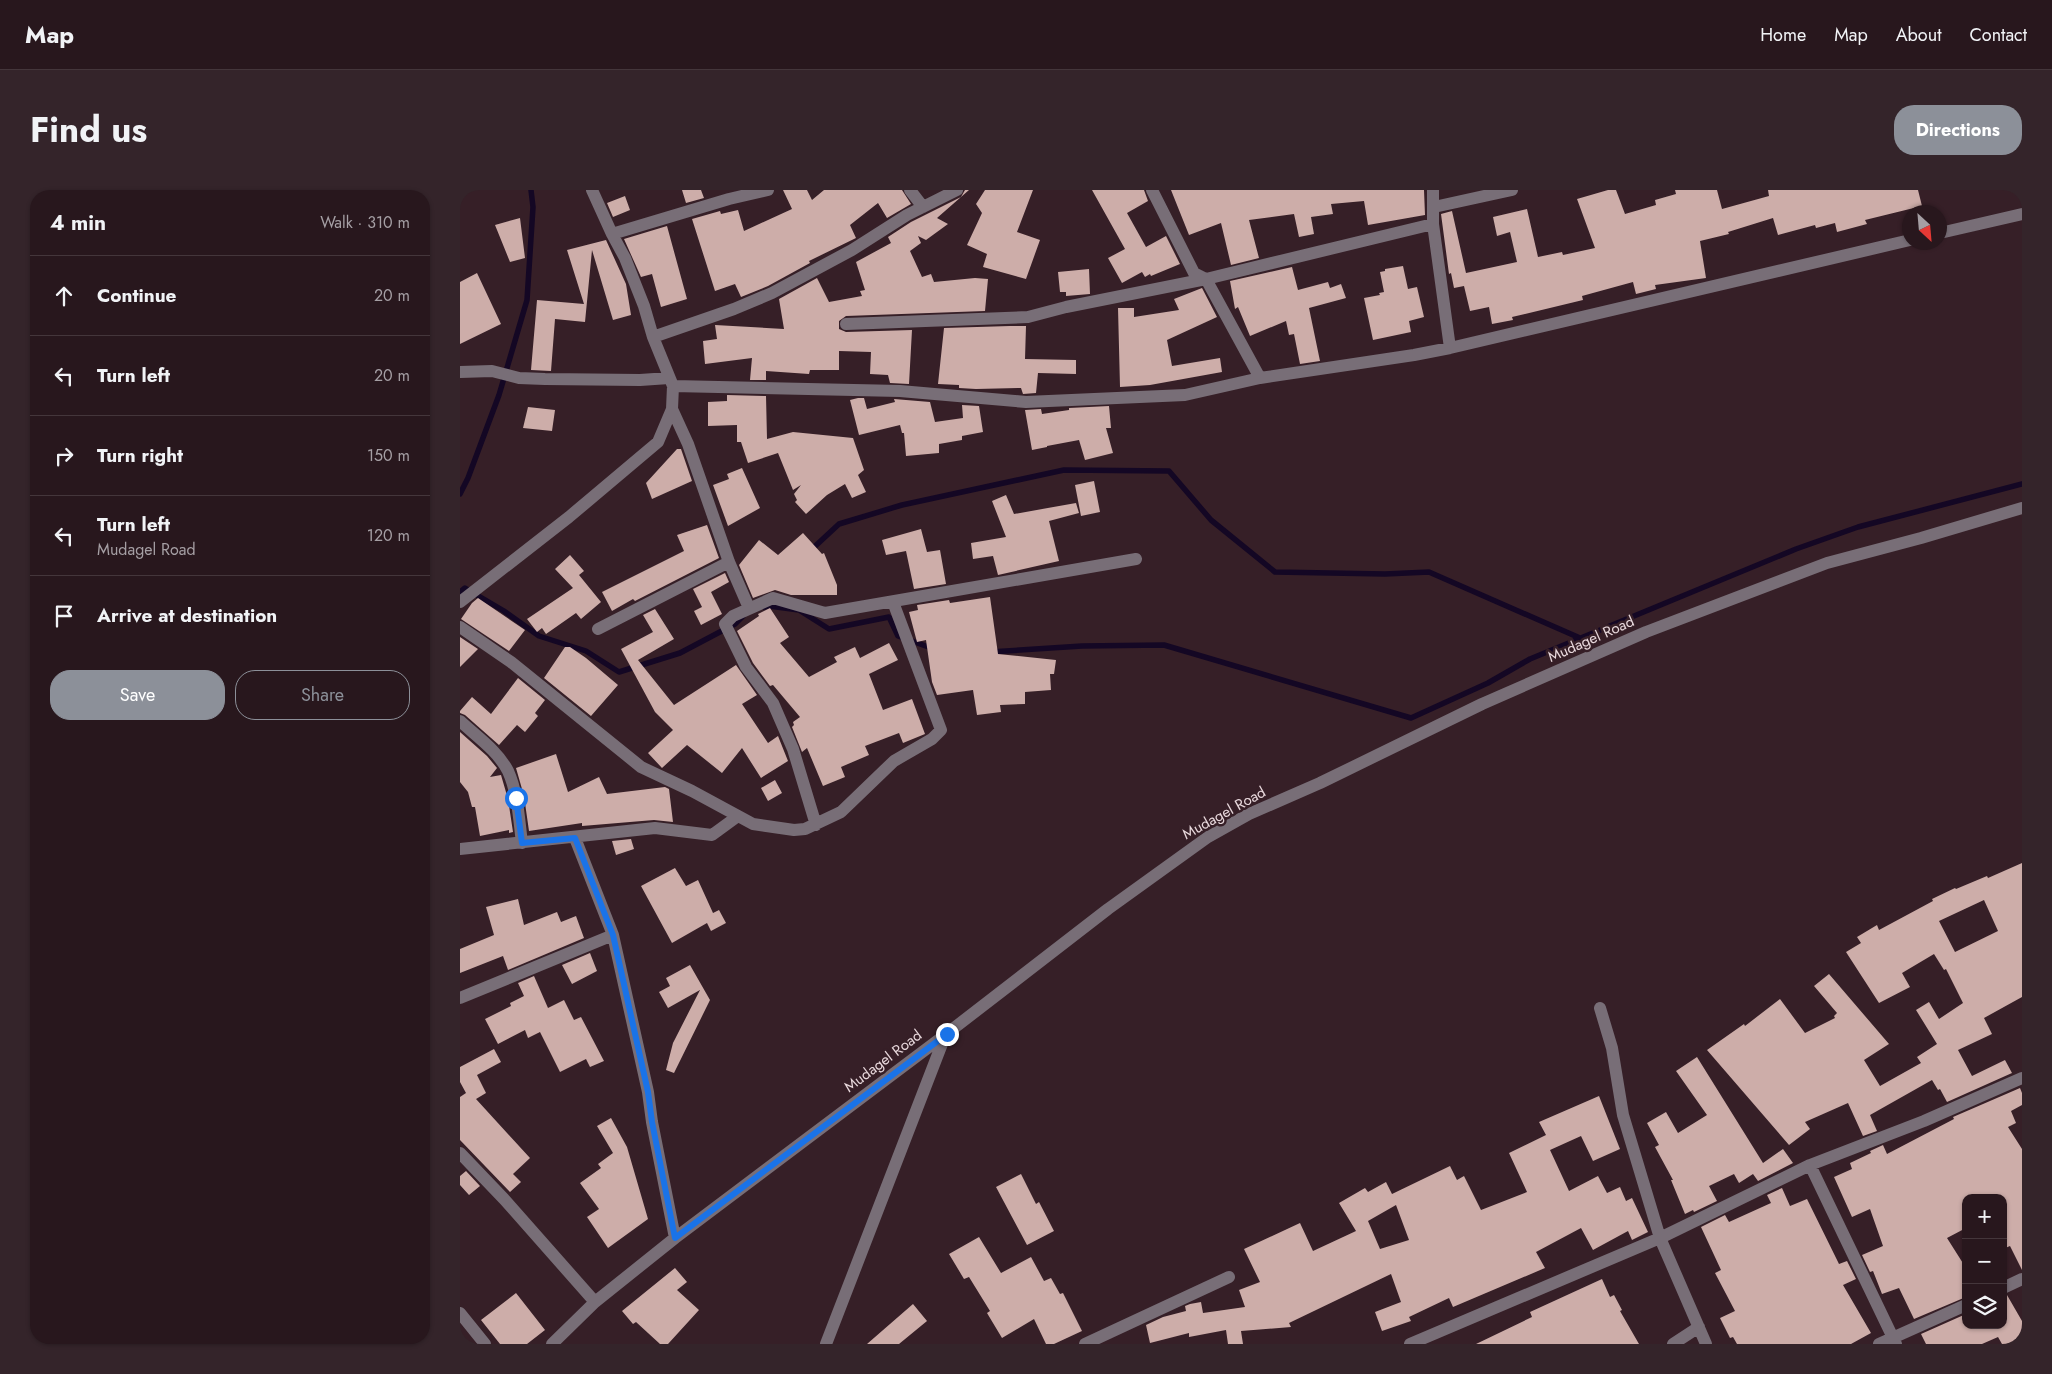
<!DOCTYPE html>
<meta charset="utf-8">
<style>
body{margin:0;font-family:Jost,sans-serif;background:#34242a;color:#f1f3f6}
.controls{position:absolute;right:15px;bottom:15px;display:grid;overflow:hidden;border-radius:10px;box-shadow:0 1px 4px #0004}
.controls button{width:45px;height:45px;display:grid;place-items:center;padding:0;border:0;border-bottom:1px solid #44363b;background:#28171d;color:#f1f3f6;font:25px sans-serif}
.compass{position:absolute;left:1442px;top:15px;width:45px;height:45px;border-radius:50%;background:#28171d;box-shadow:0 1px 4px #0004;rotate:154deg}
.stop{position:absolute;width:15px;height:15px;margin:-11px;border:4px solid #1a73e8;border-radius:50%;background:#fff}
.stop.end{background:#1a73e8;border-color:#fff;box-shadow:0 1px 5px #0008}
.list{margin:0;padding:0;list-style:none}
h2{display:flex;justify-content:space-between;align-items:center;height:65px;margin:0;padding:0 20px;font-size:21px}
h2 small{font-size:16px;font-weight:400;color:#a59fa4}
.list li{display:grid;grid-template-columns:32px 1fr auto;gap:15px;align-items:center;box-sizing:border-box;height:80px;padding:0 20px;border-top:1px solid #44363b}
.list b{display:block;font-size:19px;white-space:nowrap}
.list p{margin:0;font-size:16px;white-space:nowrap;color:#a59fa4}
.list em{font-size:16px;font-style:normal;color:#a59fa4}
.actions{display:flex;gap:10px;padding:15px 20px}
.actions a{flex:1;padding:11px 0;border:1px solid #8c9099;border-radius:20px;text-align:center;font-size:18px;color:#8c9099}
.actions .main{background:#8c9099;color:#fff}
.icon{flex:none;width:28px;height:28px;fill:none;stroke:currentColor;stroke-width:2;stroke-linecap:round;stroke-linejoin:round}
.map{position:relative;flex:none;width:1562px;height:1154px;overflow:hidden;border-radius:20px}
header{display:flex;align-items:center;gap:30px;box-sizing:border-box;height:70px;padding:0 25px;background:#28171d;border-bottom:1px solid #44363b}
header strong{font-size:24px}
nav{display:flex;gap:28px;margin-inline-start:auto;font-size:18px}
.intro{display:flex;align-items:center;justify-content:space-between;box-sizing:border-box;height:120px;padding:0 30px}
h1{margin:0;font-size:35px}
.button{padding:12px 22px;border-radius:20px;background:#8c9099;color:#fff;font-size:18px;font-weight:700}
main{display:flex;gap:30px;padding:0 30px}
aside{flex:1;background:#28171d;border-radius:20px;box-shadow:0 1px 4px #0004}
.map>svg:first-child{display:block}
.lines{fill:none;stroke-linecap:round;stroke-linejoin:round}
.stream{stroke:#140724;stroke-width:5.5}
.building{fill:#cdada9;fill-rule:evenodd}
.minor{stroke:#786e77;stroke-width:12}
.route{stroke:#1a73e8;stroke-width:6}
.labels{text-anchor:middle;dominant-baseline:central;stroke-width:5;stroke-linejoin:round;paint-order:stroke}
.street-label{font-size:15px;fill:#e9d9dd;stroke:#361f27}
</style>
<header>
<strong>Map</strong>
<nav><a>Home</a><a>Map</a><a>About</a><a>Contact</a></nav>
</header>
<div class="intro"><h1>Find us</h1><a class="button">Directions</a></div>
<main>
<aside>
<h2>4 min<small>Walk · 310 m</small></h2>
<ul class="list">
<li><svg class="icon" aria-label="ahead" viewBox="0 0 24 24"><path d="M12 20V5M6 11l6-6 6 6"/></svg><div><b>Continue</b></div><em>20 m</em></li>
<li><svg class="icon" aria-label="left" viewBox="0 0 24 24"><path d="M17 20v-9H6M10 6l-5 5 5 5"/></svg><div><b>Turn left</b></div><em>20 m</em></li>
<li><svg class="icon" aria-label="right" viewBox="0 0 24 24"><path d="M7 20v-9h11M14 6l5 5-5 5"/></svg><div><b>Turn right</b></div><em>150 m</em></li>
<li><svg class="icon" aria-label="left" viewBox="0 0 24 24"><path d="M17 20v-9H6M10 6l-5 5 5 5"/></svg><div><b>Turn left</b><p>Mudagel Road</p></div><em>120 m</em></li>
<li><svg class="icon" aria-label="arrive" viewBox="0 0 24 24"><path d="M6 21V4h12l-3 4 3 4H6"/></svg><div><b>Arrive at destination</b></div></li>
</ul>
<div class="actions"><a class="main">Save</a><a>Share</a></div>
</aside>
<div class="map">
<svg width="1562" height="1154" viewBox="0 0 1562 1154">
<rect width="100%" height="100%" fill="#361f27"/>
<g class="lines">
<!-- stream -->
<path class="stream" d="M 0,304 L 8,288 L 39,205 L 67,110 L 73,17 L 71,0
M 351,360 L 379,334 L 442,315 L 604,280 L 709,281 L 751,330 L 815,382 L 925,384 L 969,382 L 1120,448
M 0,402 L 5,398 L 44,421 L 79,446 L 126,461 L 159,482 L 220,463 L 275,434 L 283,426
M 304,417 L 309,416 L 339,420 L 369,439 L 429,427 L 438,446 L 474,459
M 530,462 L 622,456 L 704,455 L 951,528 L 1028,493 L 1070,469 L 1336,359 L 1398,337 L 1562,294"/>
</g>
<!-- building -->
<path class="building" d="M 222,0 L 241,0 L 244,8 L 226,13 Z
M 323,0 L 347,0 L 352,10 L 364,0 L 442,0 L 451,14 L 427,28 L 418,13 L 390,35 L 396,48 L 349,71 L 350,73 L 308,96 L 281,107 L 275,94 L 255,101 L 232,29 L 260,21 L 261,24 L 278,20 L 284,41 L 332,19 Z
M 505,0 L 509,0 L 477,28 L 488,34 L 466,50 L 458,46 L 461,53 L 450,61 L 462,87 L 471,84 L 474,92 L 515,88 L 528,89 L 525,121 L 386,126 L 379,131 L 379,139 L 386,142 L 452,140 L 449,194 L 430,193 L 428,185 L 410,184 L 411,162 L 379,161 L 379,180 L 350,180 L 349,184 L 306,181 L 306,190 L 290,190 L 292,168 L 245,174 L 243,151 L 257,149 L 255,135 L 324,139 L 319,109 L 357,88 L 369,112 L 402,106 L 400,101 L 405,100 L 396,72 L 431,53 L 428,47 L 451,32 L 501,7 Z
M 525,0 L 573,0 L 557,42 L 580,50 L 566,89 L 523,77 L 527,64 L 507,55 L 522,23 L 516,14 Z
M 632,0 L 684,0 L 688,11 L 667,23 L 686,57 L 706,46 L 720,74 L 691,86 L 690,84 L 685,87 L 682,82 L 662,93 L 648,68 L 665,59 Z
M 711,0 L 964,0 L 965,25 L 908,35 L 904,11 L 871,14 L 873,24 L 851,27 L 854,44 L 839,47 L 834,24 L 789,30 L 799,68 L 771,75 L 761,33 L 729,45 Z
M 1148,0 L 1156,0 L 1165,24 L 1196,15 L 1195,10 L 1216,4 L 1215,0 L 1257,0 L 1262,19 L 1309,6 L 1308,0 L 1458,0 L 1462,16 L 1405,30 L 1407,34 L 1377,42 L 1375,33 L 1356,38 L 1355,35 L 1318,45 L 1313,28 L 1268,42 L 1269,44 L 1240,51 L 1246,88 L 1195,95 L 1196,99 L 1176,104 L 1173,92 L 1122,106 L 1123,110 L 1052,127 L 1053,130 L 1032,134 L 1029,117 L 1010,121 L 1004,96 L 994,98 L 991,83 L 989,84 L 981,24 L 992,21 L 1006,83 L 1057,72 L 1050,42 L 1037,46 L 1033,27 L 1067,19 L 1078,67 L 1102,62 L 1103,65 L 1135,58 L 1117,9 Z
M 165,6 L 170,20 L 153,27 L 147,13 Z
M 60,28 L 65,68 L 50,72 L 35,35 Z
M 207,36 L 227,109 L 201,117 L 192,84 L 181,87 L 164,49 Z
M 146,50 L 166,94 L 171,125 L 153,130 L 132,60 L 125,132 L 95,129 L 91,181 L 71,180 L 77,110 L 124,114 L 107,60 Z
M 943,76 L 948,99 L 957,97 L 964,127 L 949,131 L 951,142 L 913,150 L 904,108 L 920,105 L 919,103 L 924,102 L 920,82 L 925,81 L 925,79 Z
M 832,77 L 838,100 L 868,92 L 870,98 L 881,94 L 886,108 L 849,118 L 860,171 L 840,174 L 834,144 L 829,145 L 826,131 L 790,146 L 778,117 L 775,119 L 770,91 Z
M 629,79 L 630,104 L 606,106 L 606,102 L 600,102 L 598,82 Z
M 17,83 L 41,134 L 0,154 L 0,92 Z
M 742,98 L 757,127 L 707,150 L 712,176 L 760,168 L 762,182 L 690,195 L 660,197 L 658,118 L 674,118 L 674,127 L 719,120 L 714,109 Z
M 550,136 L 566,136 L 565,169 L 616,170 L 616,184 L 578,183 L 576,203 L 563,204 L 561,198 L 516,199 L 499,198 L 499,195 L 478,194 L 484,138 Z
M 267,205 L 306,206 L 307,249 L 333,242 L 393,248 L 404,280 L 398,285 L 406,302 L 392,308 L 385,294 L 367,305 L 346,324 L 335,312 L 337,310 L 334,304 L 341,295 L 333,300 L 318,263 L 288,273 L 281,252 L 277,252 L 277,235 L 248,236 L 248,212 L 267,211 Z
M 398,208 L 404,208 L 407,219 L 435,212 L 434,209 L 470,212 L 475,232 L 503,228 L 502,215 L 519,216 L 523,242 L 502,246 L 502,250 L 479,254 L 479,263 L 446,266 L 444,243 L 442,243 L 440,235 L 399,245 L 390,210 Z
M 649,216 L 651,238 L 646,238 L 653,263 L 625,270 L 619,250 L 587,256 L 587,257 L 572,260 L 565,220 L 581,219 L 582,224 L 609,220 L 609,218 Z
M 68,217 L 95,220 L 92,241 L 63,238 Z
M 217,259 L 221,259 L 232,291 L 192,309 L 186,293 Z
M 282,278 L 300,318 L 268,336 L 253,295 L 269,289 L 267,284 Z
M 634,291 L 640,322 L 621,326 L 615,295 Z
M 546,305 L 554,324 L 616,313 L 619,323 L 589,331 L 599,371 L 538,385 L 533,366 L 513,369 L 511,353 L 546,347 L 532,311 Z
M 247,335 L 259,368 L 175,411 L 173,409 L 152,421 L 142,402 L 224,361 L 217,345 Z
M 461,339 L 467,362 L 480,360 L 486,394 L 454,399 L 446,361 L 426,365 L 422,350 Z
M 343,343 L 362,364 L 364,363 L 377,395 L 377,405 L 331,405 L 315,400 L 293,408 L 279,375 L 299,350 L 318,365 Z
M 110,365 L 124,381 L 119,385 L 141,412 L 121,429 L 116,423 L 86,444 L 82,438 L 77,442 L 67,429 L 113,398 L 95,379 Z
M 265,383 L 269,392 L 251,402 L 262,424 L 241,435 L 234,421 L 242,417 L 233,399 Z
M 530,407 L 538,464 L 596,470 L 594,484 L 590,484 L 591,500 L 565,502 L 565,514 L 540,515 L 541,522 L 517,525 L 513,500 L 477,505 L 472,492 L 466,450 L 457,452 L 449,422 L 458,420 L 457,415 L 489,410 L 490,413 Z
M 18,408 L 65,440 L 49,461 L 1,429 L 12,413 Z
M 310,418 L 329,447 L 320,453 L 349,487 L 377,472 L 374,467 L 395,457 L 400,468 L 429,453 L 438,470 L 409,484 L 423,520 L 452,509 L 465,544 L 443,553 L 439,543 L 405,556 L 409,565 L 381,577 L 385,587 L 363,596 L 347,558 L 342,562 L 332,537 L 334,535 L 333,532 L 340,527 L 313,495 L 310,496 L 293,473 L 277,441 L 299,426 L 298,424 Z
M 195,419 L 214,449 L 178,470 L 214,515 L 276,475 L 297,505 L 282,514 L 308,553 L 318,546 L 328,571 L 301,588 L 282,558 L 262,583 L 227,555 L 202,578 L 188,563 L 213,540 L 195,522 L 161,459 L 193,442 L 183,425 Z
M 0,447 L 18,459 L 0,477 Z
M 105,457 L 110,457 L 126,468 L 158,495 L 131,526 L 84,488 Z
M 58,488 L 85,510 L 75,523 L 78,526 L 65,542 L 57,535 L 39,555 L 5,525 L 0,523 L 0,521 L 12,507 L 31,524 Z
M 0,542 L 27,566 L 37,578 L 30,587 L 41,585 L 48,609 L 53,642 L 49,643 L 49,640 L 20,646 L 15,617 L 12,617 L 8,602 L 0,592 Z
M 96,564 L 108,602 L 139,587 L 147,604 L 205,597 L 209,599 L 213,632 L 194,630 L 122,636 L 122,633 L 69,641 L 64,606 L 56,578 Z
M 315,590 L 322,603 L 308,611 L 301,598 Z
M 171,649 L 174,659 L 156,665 L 152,651 Z
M 1562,673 L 1562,807 L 1524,828 L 1532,844 L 1498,860 L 1512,886 L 1545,870 L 1552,883 L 1487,912 L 1480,899 L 1478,900 L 1472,890 L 1410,925 L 1417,941 L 1403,946 L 1388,913 L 1345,932 L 1350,939 L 1329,955 L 1247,860 L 1284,834 L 1285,836 L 1320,809 L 1345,843 L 1375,828 L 1374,826 L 1377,823 L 1354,796 L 1369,784 L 1429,854 L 1404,870 L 1420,896 L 1461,873 L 1457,867 L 1477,854 L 1456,820 L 1469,812 L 1479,829 L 1503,813 L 1486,779 L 1484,780 L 1474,764 L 1442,783 L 1450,797 L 1419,813 L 1386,762 L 1401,753 L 1397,747 L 1417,735 L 1419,740 L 1473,711 L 1472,709 L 1495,698 L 1496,699 L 1527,686 L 1528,688 ZM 1524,710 L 1538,741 L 1495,762 L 1479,731 Z
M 215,678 L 226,696 L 238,690 L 253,723 L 259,720 L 266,733 L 251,741 L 247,733 L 212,753 L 181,696 Z
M 58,709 L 64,735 L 97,722 L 101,732 L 116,726 L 124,748 L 48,780 L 43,766 L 0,783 L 0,759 L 34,745 L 26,717 Z
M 130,763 L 137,781 L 112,794 L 102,775 Z
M 230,775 L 250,810 L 214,883 L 206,880 L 213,853 L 240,800 L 208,818 L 199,802 L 210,796 L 206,788 Z
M 74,786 L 88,818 L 104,810 L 114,830 L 121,827 L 144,871 L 130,877 L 126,869 L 100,882 L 80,842 L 68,848 L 65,840 L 38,854 L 25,829 L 51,816 L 50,813 L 64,806 L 58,793 Z
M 34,859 L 41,872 L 17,885 L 26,903 L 16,909 L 70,968 L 53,984 L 61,992 L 50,1002 L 0,950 L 0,907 L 6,903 L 0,892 L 0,877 Z
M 1237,867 L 1303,973 L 1323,959 L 1333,973 L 1298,991 L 1293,984 L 1279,993 L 1274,984 L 1249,996 L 1257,1011 L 1234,1022 L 1233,1020 L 1225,1024 L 1211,990 L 1213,990 L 1195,957 L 1199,955 L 1187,933 L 1206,922 L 1218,943 L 1247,925 L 1216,881 Z
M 1560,898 L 1562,903 L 1562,915 L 1551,921 L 1556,933 L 1548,937 L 1562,959 L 1562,1080 L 1550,1056 L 1543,1059 L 1543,1008 L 1506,1008 L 1506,1038 L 1487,1048 L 1506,1078 L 1506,1107 L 1454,1129 L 1439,1098 L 1422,1104 L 1413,1081 L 1410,1082 L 1402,1065 L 1423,1056 L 1410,1019 L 1392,1027 L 1374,987 L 1392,979 L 1390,973 L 1411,963 L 1410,961 L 1423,955 L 1427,964 L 1494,929 L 1493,927 Z
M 1139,906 L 1160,959 L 1133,971 L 1121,946 L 1090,960 L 1109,1001 L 1138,986 L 1147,1003 L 1160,997 L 1166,1011 L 1172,1008 L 1188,1042 L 1172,1050 L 1168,1041 L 1133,1060 L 1121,1038 L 1076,1062 L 1085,1078 L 993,1117 L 989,1108 L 949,1127 L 951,1131 L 922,1141 L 915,1122 L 941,1112 L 931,1084 L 829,1133 L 831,1137 L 781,1141 L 783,1154 L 768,1154 L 766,1140 L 729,1147 L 729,1143 L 690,1153 L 686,1135 L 703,1127 L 726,1121 L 725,1116 L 730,1114 L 741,1112 L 743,1123 L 785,1117 L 779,1100 L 800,1092 L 784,1059 L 840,1033 L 853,1061 L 896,1041 L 879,1013 L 905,998 L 908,1002 L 926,992 L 932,1004 L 990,976 L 997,990 L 1004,986 L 1021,1020 L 1067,1002 L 1049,963 L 1086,945 L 1079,932 ZM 936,1015 L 949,1050 L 920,1059 L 908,1031 Z
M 151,928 L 167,957 L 188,1029 L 148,1058 L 127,1027 L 139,1019 L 120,993 L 141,978 L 138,974 L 153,963 L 137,936 Z
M 6,981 L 20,996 L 9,1005 L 0,995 L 0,986 Z
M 561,984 L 576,1014 L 579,1012 L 594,1041 L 567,1055 L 536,997 Z
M 1322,998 L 1330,1016 L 1347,1009 L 1379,1074 L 1387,1071 L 1396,1089 L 1383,1095 L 1411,1143 L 1391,1154 L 1277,1154 L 1273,1147 L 1270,1148 L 1260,1128 L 1275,1121 L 1255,1083 L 1261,1080 L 1241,1037 L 1265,1025 L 1269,1032 L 1311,1013 L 1307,1005 Z
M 519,1047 L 541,1083 L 571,1067 L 584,1091 L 591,1088 L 600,1104 L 603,1103 L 622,1141 L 594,1154 L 586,1154 L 574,1129 L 542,1148 L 527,1123 L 530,1121 L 509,1087 L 504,1089 L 489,1064 Z
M 215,1078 L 227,1092 L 217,1100 L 239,1120 L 208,1154 L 200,1154 L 176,1132 L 173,1134 L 162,1121 Z
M 1142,1089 L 1150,1107 L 1154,1105 L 1162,1120 L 1160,1121 L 1179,1154 L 1016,1154 L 1072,1127 L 1070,1122 Z
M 56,1103 L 85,1140 L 67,1154 L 40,1154 L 21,1130 Z
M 1547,1105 L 1562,1131 L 1562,1154 L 1542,1154 L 1538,1147 L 1522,1154 L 1466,1154 L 1461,1144 L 1506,1124 L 1506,1135 L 1543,1135 L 1543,1106 Z
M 453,1114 L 467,1131 L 439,1154 L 407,1154 Z"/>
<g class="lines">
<!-- minor -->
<path class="minor" d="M 132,0 L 152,44 L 165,68 L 184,116 L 193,147 L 213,196 L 212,219 L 228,254 L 269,372 L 289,418
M 450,0 L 463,17
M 692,0 L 734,83 L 746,89 L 800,188
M 973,0 L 973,34 L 990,158
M 974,17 L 1052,0
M 1480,43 L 1562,24
M 152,44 L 269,9 L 308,0
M 386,134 L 568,127 L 606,117 L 746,89 L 973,34
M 193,147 L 274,119 L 312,103 L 392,60 L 447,25 L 497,0
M 0,182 L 32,181 L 59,188 L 85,189 L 180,190 L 209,188
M 213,196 L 440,201 L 566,212 L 725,205 L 800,188 L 954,165 L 990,158 L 1450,50
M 0,412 L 109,327 L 198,252 L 212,219
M 0,437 L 51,472 L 181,577 L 232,601 L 293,634 L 334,640 L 345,639 L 381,622 L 434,571 L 472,549 L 481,540 L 433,412
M 138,439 L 269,372
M 0,531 C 16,546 38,561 48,581 C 58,603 59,630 62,653
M 356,635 L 333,559 L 313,513 L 286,477 L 265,434 L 273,426 L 313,408 L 365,423 L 676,369
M 115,648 L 153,745 L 188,902 L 192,932 L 215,1048
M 0,659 L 195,638 L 252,645 L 278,626
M 0,808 L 153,745
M 1140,818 L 1152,858 L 1163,925 L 1200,1048 L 1246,1154
M 0,963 L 44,1009 L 135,1112
M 1350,975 L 1436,1154
M 1543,1098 L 1562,1089
M 0,1123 L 25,1154
M 92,1154 L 135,1112 L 215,1048 L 485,845 L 648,719 L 748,647 L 789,624 L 860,593 L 1022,514 L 1186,442 L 1367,373 L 1461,348 L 1562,318
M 366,1154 L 485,846
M 625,1154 L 769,1087
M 950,1154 L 1200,1048 L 1350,975 L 1464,931 L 1562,888
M 1213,1154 L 1239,1137
M 1419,1154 L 1506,1115"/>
</g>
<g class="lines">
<!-- route -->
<path class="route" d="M 56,608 L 62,653 L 115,648 L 153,745 L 188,902 L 192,932 L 215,1048 L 487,844"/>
</g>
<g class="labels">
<!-- street labels -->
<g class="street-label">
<text transform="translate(1131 449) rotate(-24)">Mudagel Road</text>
<text transform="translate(764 623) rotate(-29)">Mudagel Road</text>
<text transform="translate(423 871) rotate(-37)">Mudagel Road</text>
</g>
</g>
</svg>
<div class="controls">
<button>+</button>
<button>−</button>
<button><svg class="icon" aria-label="layers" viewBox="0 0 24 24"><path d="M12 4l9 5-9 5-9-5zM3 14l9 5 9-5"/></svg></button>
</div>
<svg class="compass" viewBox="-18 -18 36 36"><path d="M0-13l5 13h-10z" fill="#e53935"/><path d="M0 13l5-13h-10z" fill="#a59fa4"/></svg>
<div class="stop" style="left:56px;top:608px"></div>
<div class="stop end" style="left:487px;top:844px"></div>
</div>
</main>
